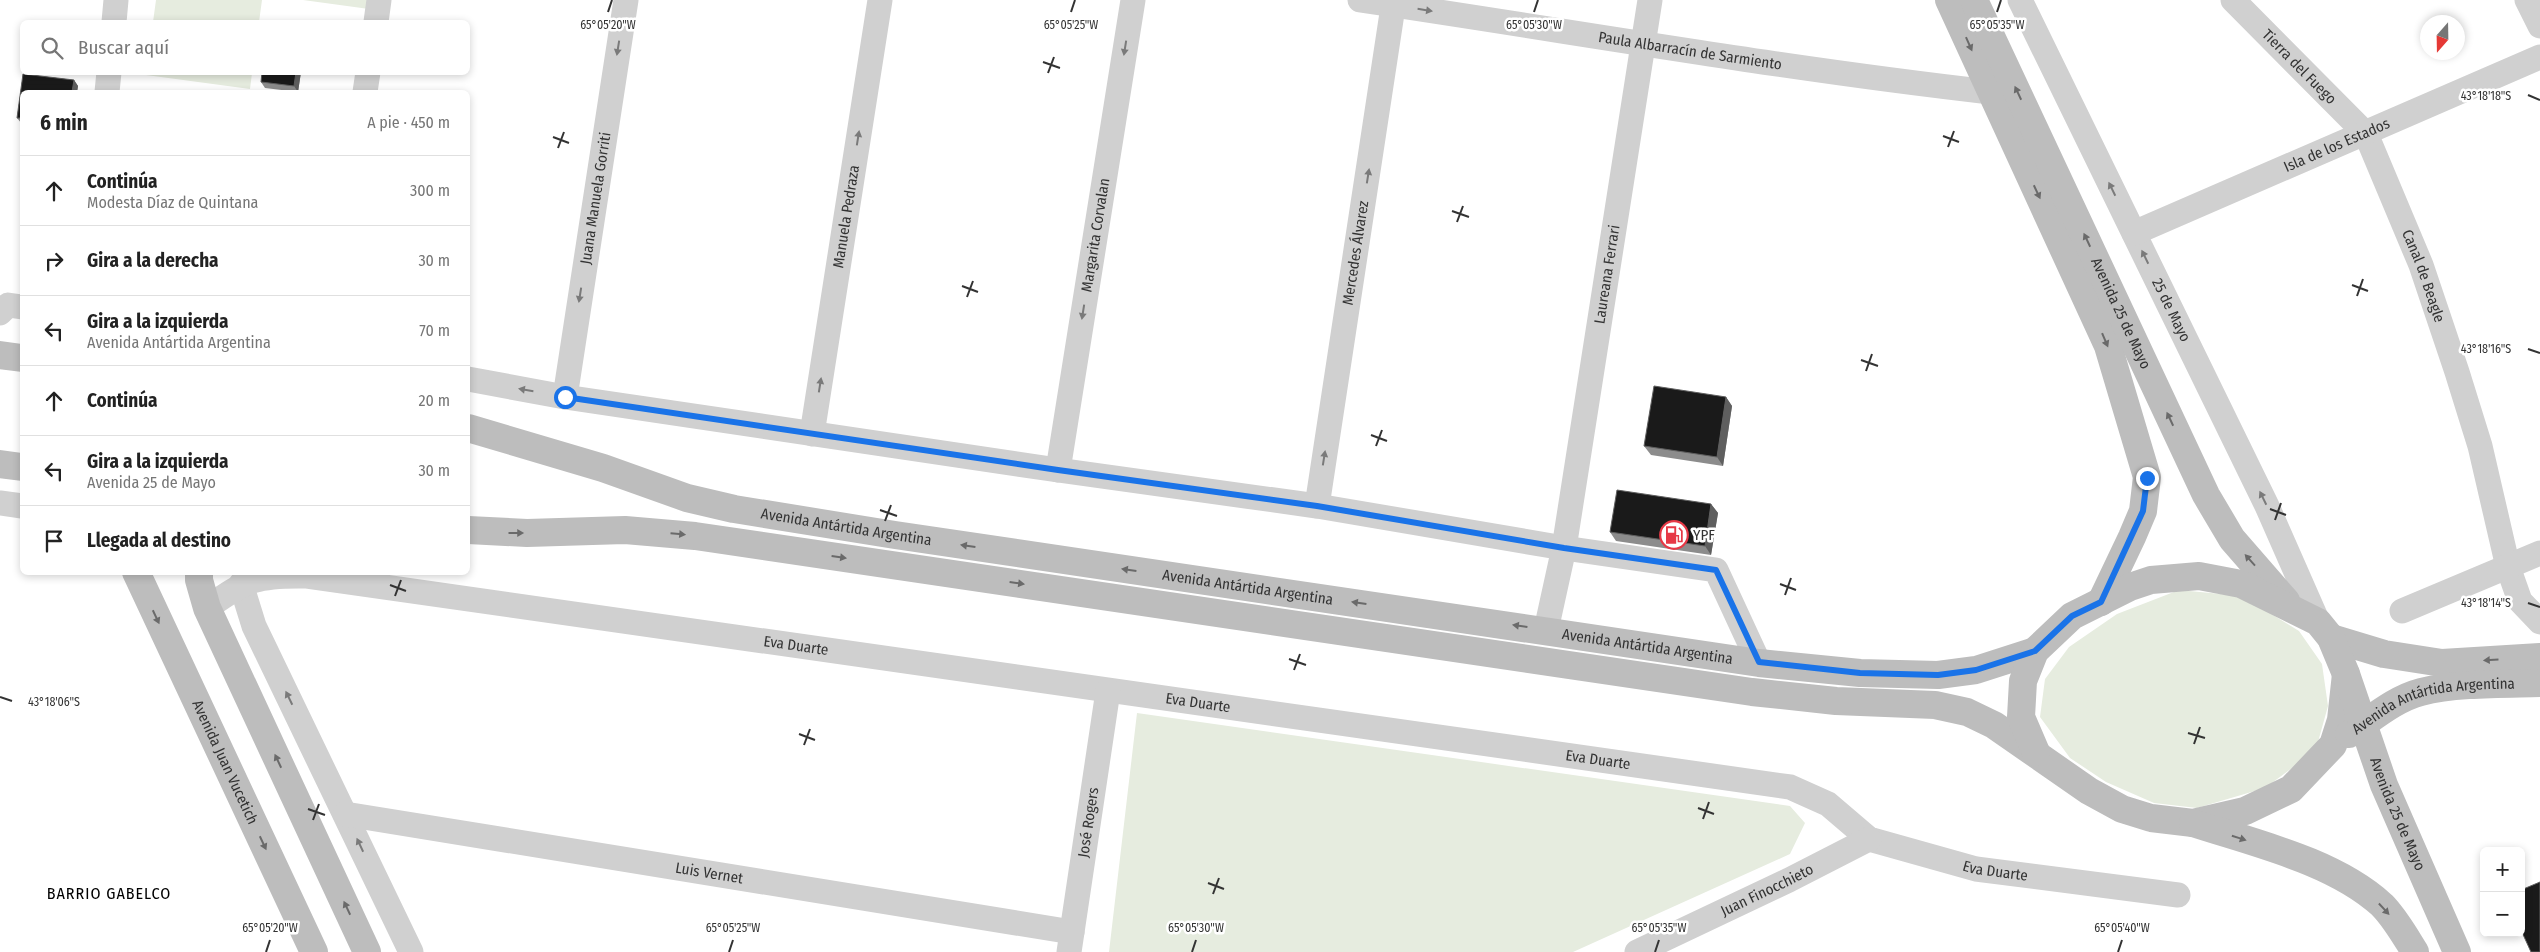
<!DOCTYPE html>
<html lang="es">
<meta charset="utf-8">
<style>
body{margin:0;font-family:"Fira Sans Condensed",sans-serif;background:#f2f2f2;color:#222}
.controls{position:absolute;right:15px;bottom:15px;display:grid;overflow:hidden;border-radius:8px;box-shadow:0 2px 8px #0003}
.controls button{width:45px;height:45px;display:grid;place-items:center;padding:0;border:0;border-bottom:1px solid #e0e0e0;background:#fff;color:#222;font:25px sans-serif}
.compass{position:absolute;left:2420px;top:15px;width:45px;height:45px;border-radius:50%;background:#fff;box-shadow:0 2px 8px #0003;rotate:200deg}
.stop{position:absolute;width:15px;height:15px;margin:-11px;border:4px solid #1a73e8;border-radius:50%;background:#fff}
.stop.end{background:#1a73e8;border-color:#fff;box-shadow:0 1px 5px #0008}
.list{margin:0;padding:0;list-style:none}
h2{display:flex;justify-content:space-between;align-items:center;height:65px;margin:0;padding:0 20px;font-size:21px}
h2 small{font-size:16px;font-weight:400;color:#767676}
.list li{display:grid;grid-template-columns:32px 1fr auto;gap:15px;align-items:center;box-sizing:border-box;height:70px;padding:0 20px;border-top:1px solid #e0e0e0}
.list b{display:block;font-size:19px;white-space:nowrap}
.list p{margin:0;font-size:16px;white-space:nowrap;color:#767676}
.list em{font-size:16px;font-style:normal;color:#767676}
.icon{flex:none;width:28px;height:28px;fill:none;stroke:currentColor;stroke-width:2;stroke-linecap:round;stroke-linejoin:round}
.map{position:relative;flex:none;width:2540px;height:952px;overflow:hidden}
.search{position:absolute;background:#fff;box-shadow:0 2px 8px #0003;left:20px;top:20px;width:450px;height:55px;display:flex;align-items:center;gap:12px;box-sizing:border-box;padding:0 18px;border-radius:8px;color:#767676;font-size:19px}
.panel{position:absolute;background:#fff;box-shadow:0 2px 8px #0003;left:20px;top:90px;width:450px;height:485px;border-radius:8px}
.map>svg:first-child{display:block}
.green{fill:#e6ecdf}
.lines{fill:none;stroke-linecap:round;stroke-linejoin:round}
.street{stroke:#d0d0d0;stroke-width:25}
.secondary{stroke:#bdbdbd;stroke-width:28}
.wall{fill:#8c8c8c}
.shaded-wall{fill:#5f5f5f}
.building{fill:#1a1a1a;stroke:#5f5f5f}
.oneway{fill:#7a7a7a}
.oneway2{fill:#6a6a6a}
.route{stroke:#1a73e8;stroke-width:6}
.ticks{fill:none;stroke:#333;stroke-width:2}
.labels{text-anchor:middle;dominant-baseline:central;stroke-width:5;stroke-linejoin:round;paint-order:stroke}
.street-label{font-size:15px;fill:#333;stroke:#fff}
.poi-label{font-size:15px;fill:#333;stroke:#fff;text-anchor:start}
.neighbourhood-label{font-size:16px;letter-spacing:1px;fill:#000;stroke:#fff}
.ticks-label{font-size:12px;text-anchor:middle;fill:#333;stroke:#fff;stroke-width:5;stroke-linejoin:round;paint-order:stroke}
</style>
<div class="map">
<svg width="2540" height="952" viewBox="0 0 2540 952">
<rect width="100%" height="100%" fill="#fff"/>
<!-- green -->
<path class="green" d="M 156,0 L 262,0 L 259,22 L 153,22 Z
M 303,0 L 370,0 L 369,9 Z
M 146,73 L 252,72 L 252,73 L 250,89 L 146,75 Z
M 2179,590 L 2242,596 L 2299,631 L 2322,664 L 2328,706 L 2318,742 L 2296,765 L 2265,788 L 2197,808 L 2154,803 L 2106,782 L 2070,758 L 2040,717 L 2045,679 L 2069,647 L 2117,614 Z
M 1137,713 L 1790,806 L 1805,823 L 1790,854 L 1573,952 L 1109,952 Z"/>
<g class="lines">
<!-- street -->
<g class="street">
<path id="s1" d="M 1360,0 C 1570,31 1779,68 1990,92"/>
<path id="s2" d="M 2020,0 L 2267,506 L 2318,622"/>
<path id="s3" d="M 2233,0 L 2366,134 L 2421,265 L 2457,372 L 2480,446 L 2508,567 L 2520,601 L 2540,622"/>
<path d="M 2527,0 L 2540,26"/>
<path d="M 114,22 L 116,0"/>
<path d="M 376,22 L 379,0"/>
<path d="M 107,92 L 109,72"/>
<path d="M 365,92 L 368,72"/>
<path id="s4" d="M 2134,233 L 2540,57"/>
<path d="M 0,313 L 8,305 L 22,307"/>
<path d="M 468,379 L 565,397 L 1058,470 L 1317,506 L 1564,548 L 1716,570 L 1759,663"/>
<path id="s5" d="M 565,397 L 626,0"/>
<path id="s6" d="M 812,434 L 880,0"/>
<path id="s7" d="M 1058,470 L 1133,0"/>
<path d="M 0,503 L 22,506"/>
<path id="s8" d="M 1317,506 L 1394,0"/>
<path d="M 241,584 L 254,626 L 411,952"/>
<path id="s9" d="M 207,608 C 248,579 257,575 307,576 L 1790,787 L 1828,804 L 1869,839 L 1976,869 L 2178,895"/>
<path d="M 2402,611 L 2540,553"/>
<path id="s10" d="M 1546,630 L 1564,548 L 1650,0"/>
<path id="s11" d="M 345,814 L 1072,932"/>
<path id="s12" d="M 1069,952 L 1108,691"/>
<path id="s13" d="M 1637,952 L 1789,880 L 1869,839"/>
</g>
<!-- secondary -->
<g class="secondary">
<path d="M 1949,0 L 2108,346 L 2147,477 L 2143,511 L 2132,537 L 2101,602"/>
<path id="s14" d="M 1974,0 L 2206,495 L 2232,539 L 2286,601"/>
<path d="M 0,355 L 22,358"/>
<path id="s15" d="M 468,428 L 603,468 L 687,498 L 734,509 L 895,535 L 1759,663 L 1860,673 L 1938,675 L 1976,670 L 2035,651"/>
<path d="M 0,464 L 22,467"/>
<path d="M 468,530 L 527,533 L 625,530 L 695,536 L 1752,692 L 1836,701 L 1935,705 L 1967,712 L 1994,725 L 2089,791 L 2122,809 L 2151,818 L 2193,823 L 2245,811 L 2291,789 L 2333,745 L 2341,720 L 2346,674"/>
<path id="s16" d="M 136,572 L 314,952"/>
<path d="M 199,572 L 199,580 L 207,608 L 367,952"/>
<path d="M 2331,638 L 2384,654 L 2442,663 L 2540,657"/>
<path id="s17" d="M 2349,734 C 2372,719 2394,699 2421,692 C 2455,683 2505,684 2540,683"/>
<path id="s18" d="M 2036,752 L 2021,717 L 2023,681 L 2035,651 L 2072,616 L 2130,587 L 2151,580 L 2199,576 L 2241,584 L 2318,622 L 2331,638 L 2346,674 L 2384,785 L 2457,952"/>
<path d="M 2193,823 C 2254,843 2334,861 2382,905 C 2395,918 2405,936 2415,952"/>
</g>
</g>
<!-- wall -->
<path class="wall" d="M 262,72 L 301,72 L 298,92 L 265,88 L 261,82 Z
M 23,74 L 74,80 L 78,86 L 77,92 L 22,92 L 22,124 L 17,118 Z
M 1726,397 L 1732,406 L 1723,466 L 1651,455 L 1644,446 Z
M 1711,504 L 1718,513 L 1711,555 L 1616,541 L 1610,532 Z"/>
<!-- shaded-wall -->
<path class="shaded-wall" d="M 296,72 L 301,72 L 298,92 L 294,86 Z
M 74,80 L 78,86 L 77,92 L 72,92 Z
M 1726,397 L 1732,406 L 1723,466 L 1717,457 Z
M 1711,504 L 1718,513 L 1711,555 L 1705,546 Z"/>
<!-- building -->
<path class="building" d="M 262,72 L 296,72 L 294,86 L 261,82 Z
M 23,74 L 74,80 L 72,92 L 22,92 L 22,118 L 17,118 Z
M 1654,386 L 1726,397 L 1717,457 L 1644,446 Z
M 1617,490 L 1711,504 L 1705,546 L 1610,532 Z
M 2540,882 L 2540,952 L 2531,952 L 2521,930 L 2521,890 Z"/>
<!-- one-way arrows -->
<defs><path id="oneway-solid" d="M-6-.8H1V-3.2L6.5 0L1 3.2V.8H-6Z" transform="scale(1.25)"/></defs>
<g class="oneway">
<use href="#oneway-solid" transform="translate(1425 10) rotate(9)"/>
<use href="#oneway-solid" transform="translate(618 48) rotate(99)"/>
<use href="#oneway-solid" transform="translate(1125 48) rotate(99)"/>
<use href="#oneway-solid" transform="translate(858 138) rotate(-81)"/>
<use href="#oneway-solid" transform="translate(1368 176) rotate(-81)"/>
<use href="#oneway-solid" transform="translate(2112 189) rotate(-116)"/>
<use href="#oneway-solid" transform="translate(2145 257) rotate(-116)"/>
<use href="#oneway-solid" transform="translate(580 295) rotate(99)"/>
<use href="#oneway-solid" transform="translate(1083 312) rotate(99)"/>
<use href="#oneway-solid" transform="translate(820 385) rotate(-81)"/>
<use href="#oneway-solid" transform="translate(526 390) rotate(-170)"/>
<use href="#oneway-solid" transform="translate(1324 458) rotate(-81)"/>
<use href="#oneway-solid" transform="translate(2263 498) rotate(-116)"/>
<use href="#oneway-solid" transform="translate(289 698) rotate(-116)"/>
<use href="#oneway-solid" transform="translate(360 845) rotate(-115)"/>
</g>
<g class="oneway2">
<use href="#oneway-solid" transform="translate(1969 44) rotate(66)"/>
<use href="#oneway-solid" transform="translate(2018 93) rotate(-115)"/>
<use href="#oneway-solid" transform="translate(2037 192) rotate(65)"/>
<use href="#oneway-solid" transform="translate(2087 240) rotate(-115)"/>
<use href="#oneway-solid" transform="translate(2105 340) rotate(67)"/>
<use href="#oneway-solid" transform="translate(2170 419) rotate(-115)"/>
<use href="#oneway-solid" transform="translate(516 533)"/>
<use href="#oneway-solid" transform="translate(678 534) rotate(5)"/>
<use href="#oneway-solid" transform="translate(968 546) rotate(-172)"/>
<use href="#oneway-solid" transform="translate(839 557) rotate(8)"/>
<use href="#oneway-solid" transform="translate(2250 560) rotate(-132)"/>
<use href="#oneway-solid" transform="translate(1129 570) rotate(-172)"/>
<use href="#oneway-solid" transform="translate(1017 583) rotate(8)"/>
<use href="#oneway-solid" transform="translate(1359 603) rotate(-172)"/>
<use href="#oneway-solid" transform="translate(156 617) rotate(65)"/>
<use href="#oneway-solid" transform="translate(1520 626) rotate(-172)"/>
<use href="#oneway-solid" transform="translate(2491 660) rotate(177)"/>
<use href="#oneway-solid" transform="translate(278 761) rotate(-115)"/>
<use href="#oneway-solid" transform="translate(2239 838) rotate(18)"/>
<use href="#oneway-solid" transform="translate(263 843) rotate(65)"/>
<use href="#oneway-solid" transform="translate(347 908) rotate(-115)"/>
<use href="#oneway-solid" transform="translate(2384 909) rotate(47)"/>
</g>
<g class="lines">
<!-- route -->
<path class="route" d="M 565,397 L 1058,470 L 1317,506 L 1564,548 L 1716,570 L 1759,662 L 1860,673 L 1938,675 L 1976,670 L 2035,651 L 2072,616 L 2101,602 L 2143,511 L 2147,478"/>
</g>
<!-- ticks -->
<path class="ticks" d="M 608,12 L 612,0M 1071,12 L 1075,0M 1534,12 L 1538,0M 1997,12 L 2001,0M 1043,62 L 1060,68M 1048,73 L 1054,57M 2528,95 L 2540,100M 1943,136 L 1959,142M 553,137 L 569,143M 1948,147 L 1954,131M 558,148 L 564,132M 1452,211 L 1469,217M 1457,222 L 1463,206M 2352,285 L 2368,291M 962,286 L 978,292M 2357,296 L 2363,279M 967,297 L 973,281M 2528,349 L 2540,353M 1861,360 L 1878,366M 1866,371 L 1872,354M 1371,435 L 1387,441M 1376,446 L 1382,430M 2270,509 L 2286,515M 880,510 L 897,516M 2275,520 L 2281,503M 885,521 L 891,505M 1780,584 L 1796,590M 390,585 L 406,591M 1785,595 L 1791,578M 395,596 L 401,580M 2528,603 L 2540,607M 1289,659 L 1306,665M 1294,670 L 1300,654M 0,697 L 12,701M 2188,733 L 2205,738M 799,734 L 815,740M 2194,744 L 2200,727M 804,745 L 810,729M 1698,808 L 1714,814M 308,809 L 325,815M 1703,819 L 1709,802M 313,820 L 319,804M 1208,883 L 1224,889M 1213,894 L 1219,878M 266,952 L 270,940M 729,952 L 733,940M 1192,952 L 1196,940M 1655,952 L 1659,940M 2118,952 L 2122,940"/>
<!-- icons -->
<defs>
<symbol id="fuel-ring" viewBox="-11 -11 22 22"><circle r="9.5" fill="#fff" stroke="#e63946" stroke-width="1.5"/><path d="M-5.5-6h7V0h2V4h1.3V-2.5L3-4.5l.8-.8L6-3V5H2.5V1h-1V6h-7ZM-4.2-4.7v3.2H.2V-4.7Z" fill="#e63946"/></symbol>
</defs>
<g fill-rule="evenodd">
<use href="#fuel-ring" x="1658" y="519" width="32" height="32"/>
</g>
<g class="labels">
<!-- street labels -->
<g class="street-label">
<text stroke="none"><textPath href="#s1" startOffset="334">Paula Albarracín de Sarmiento</textPath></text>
<text stroke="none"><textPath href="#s3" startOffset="94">Tierra del Fuego</textPath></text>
<text stroke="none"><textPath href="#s4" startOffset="221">Isla de los Estados</textPath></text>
<text stroke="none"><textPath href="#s5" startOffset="201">Juana Manuela Gorriti</textPath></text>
<text stroke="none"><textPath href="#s6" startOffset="220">Manuela Pedraza</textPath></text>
<text stroke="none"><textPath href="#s7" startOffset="238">Margarita Corvalan</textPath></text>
<text stroke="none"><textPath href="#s8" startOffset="256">Mercedes Álvarez</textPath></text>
<text stroke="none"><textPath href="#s10" startOffset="361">Laureana Ferrari</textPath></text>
<text stroke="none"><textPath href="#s3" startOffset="342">Canal de Beagle</textPath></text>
<text stroke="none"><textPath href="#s2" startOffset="345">25 de Mayo</textPath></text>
<text stroke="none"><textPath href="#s14" startOffset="346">Avenida 25 de Mayo</textPath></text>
<text stroke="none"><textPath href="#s15" startOffset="392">Avenida Antártida Argentina</textPath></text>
<text stroke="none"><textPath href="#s15" startOffset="798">Avenida Antártida Argentina</textPath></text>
<text stroke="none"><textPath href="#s15" startOffset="1202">Avenida Antártida Argentina</textPath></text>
<text stroke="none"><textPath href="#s9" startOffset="602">Eva Duarte</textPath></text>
<text stroke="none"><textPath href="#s9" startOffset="1008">Eva Duarte</textPath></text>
<text stroke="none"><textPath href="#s17" startOffset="92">Avenida Antártida Argentina</textPath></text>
<text stroke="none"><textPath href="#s9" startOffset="1412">Eva Duarte</textPath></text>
<text stroke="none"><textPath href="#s16" startOffset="210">Avenida Juan Vucetich</textPath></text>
<text stroke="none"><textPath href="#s18" startOffset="630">Avenida 25 de Mayo</textPath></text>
<text stroke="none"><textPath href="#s12" startOffset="131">José Rogers</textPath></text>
<text stroke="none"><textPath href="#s9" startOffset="1832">Eva Duarte</textPath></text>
<text stroke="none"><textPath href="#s11" startOffset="369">Luis Vernet</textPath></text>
<text stroke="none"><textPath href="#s13" startOffset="144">Juan Finocchieto</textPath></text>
</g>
<!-- poi labels -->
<g class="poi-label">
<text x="1693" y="535">YPF</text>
</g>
<!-- neighbourhood labels -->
<g class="neighbourhood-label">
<text x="109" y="893">BARRIO GABELCO</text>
</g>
</g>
<g class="ticks-label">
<text x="608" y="29">65°05'20"W</text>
<text x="1071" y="29">65°05'25"W</text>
<text x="1534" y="29">65°05'30"W</text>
<text x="1997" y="29">65°05'35"W</text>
<text x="2486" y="100">43°18'18"S</text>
<text x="2486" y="353">43°18'16"S</text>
<text x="2486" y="607">43°18'14"S</text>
<text x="54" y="706">43°18'06"S</text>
<text x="270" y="932">65°05'20"W</text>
<text x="733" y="932">65°05'25"W</text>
<text x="1196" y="932">65°05'30"W</text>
<text x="1659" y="932">65°05'35"W</text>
<text x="2122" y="932">65°05'40"W</text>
</g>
</svg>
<div class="controls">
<button>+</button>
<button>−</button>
</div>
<svg class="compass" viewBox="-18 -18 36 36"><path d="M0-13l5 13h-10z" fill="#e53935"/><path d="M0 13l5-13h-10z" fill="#767676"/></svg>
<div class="stop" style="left:565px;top:397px"></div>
<div class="stop end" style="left:2147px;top:478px"></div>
<div class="search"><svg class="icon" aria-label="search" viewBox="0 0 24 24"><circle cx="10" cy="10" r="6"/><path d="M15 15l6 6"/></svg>Buscar aquí</div>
<section class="panel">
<h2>6 min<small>A pie · 450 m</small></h2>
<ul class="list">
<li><svg class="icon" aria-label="ahead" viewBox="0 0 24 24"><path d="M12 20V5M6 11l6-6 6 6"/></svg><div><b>Continúa</b><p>Modesta Díaz de Quintana</p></div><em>300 m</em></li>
<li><svg class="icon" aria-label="right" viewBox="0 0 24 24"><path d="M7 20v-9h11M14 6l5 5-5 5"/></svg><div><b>Gira a la derecha</b></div><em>30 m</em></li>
<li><svg class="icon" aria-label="left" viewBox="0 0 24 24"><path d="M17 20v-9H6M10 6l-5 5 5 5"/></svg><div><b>Gira a la izquierda</b><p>Avenida Antártida Argentina</p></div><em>70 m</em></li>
<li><svg class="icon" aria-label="ahead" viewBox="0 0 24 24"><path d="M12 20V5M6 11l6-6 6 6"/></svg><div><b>Continúa</b></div><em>20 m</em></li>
<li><svg class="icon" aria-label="left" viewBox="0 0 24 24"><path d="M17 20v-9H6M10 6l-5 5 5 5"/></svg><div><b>Gira a la izquierda</b><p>Avenida 25 de Mayo</p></div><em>30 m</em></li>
<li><svg class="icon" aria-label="arrive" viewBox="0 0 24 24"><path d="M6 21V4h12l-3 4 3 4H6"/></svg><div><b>Llegada al destino</b></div></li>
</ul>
</section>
</div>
